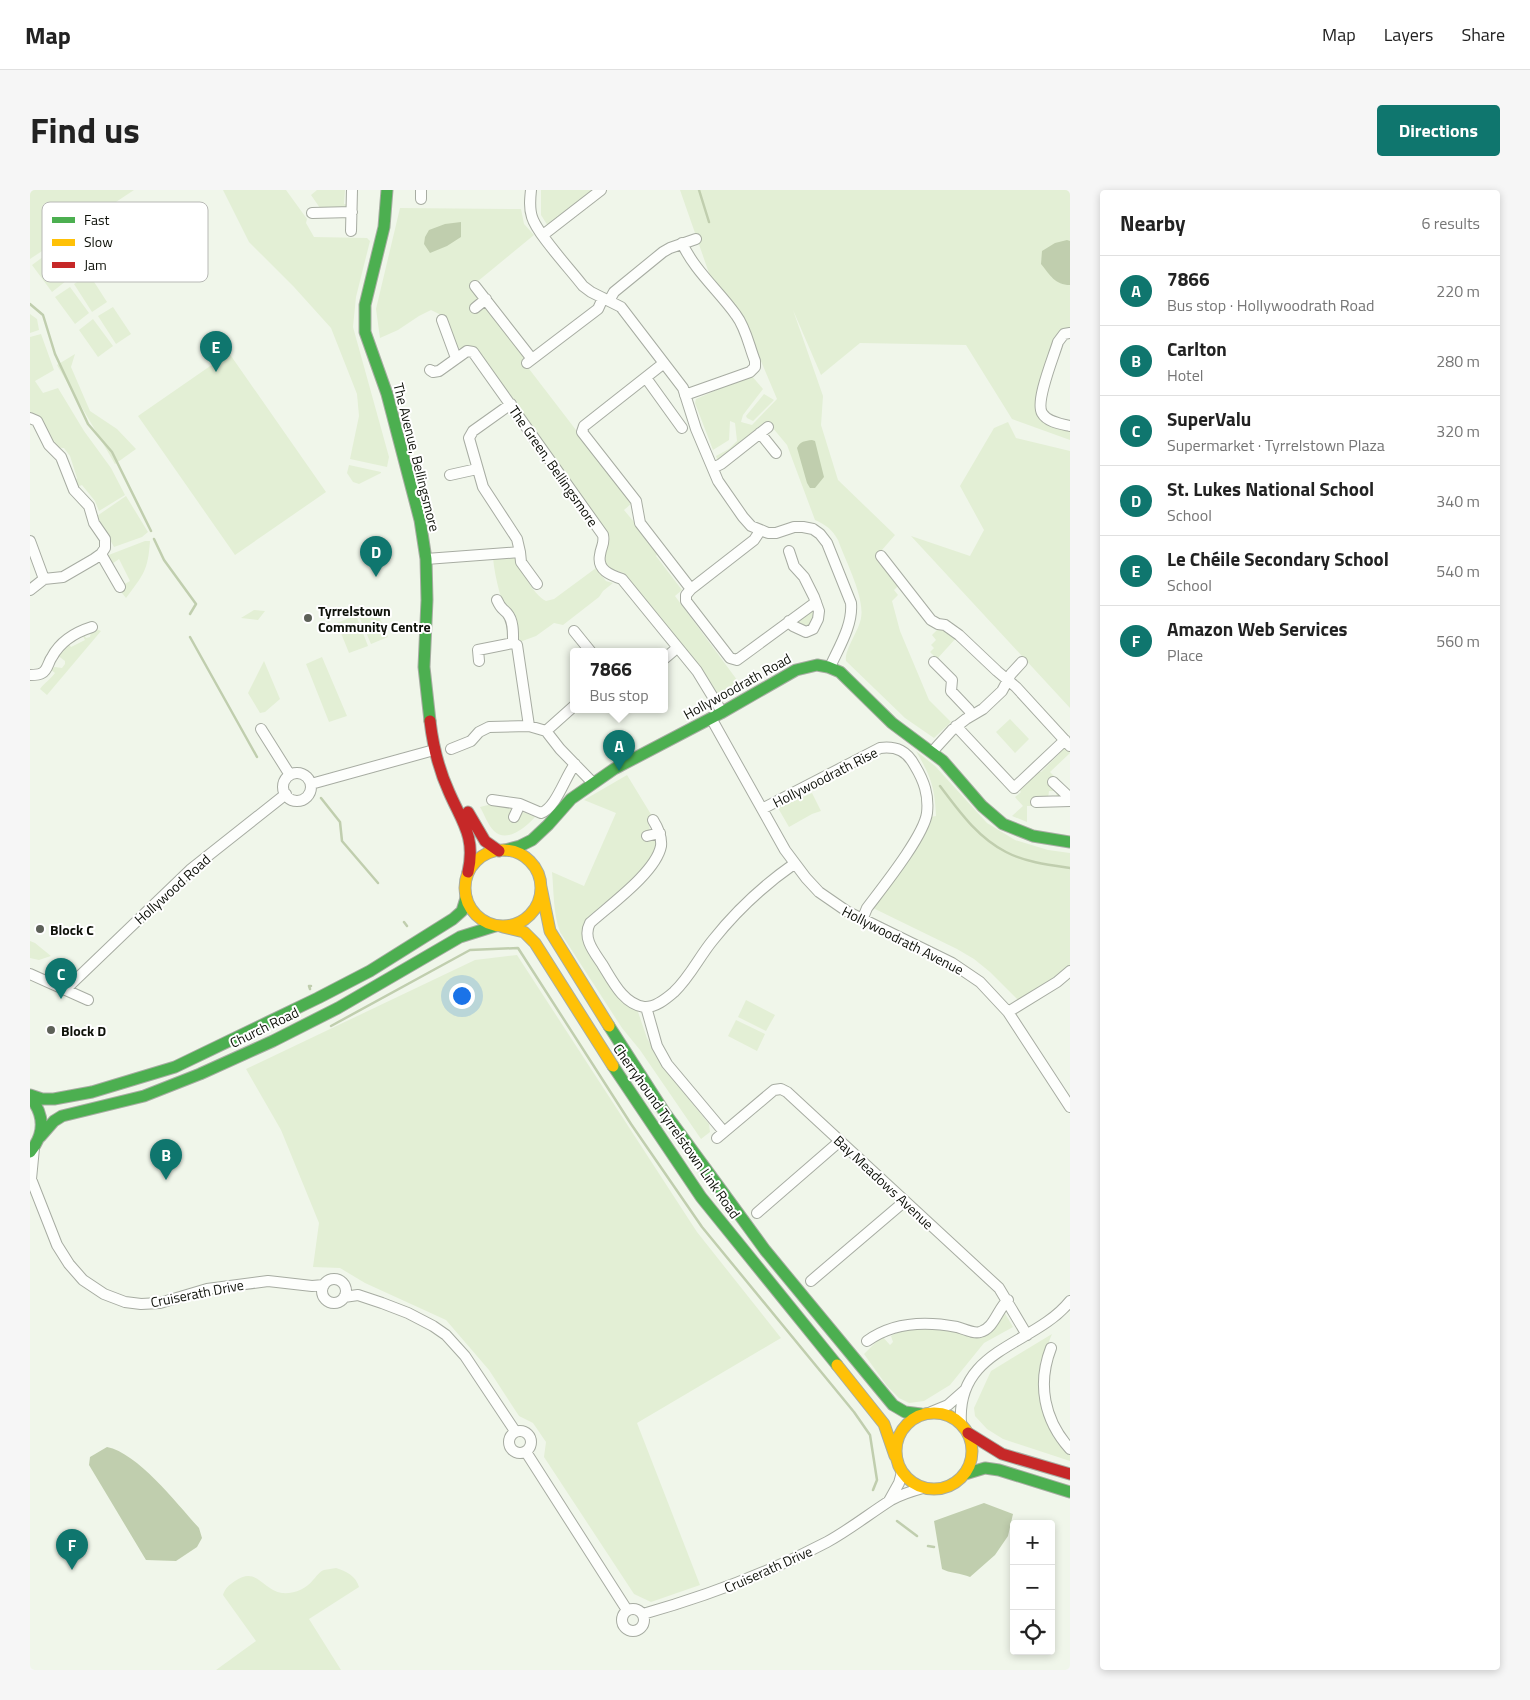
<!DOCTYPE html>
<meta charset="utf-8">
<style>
body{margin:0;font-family:"Titillium Web",sans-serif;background:#f6f6f6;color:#222}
.controls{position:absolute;right:15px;bottom:15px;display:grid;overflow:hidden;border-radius:5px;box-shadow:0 2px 8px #0003}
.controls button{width:45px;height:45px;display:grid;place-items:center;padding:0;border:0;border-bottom:1px solid #e0e0e0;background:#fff;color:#222;font:25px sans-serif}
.you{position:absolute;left:431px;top:805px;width:18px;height:18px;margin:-12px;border:4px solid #fff;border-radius:50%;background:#1a73e8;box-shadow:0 0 0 8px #1a73e833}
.badge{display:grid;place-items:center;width:32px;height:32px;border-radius:50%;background:#0f766e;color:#fff;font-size:16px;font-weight:700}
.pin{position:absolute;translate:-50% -41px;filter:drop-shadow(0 1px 2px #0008)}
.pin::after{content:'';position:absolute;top:26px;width:18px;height:15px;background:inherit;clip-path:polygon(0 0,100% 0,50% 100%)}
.popup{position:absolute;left:540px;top:458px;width:98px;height:65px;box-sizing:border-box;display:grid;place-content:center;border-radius:5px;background:#fff;filter:drop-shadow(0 1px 4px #0005);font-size:16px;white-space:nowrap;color:#767676}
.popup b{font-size:19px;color:#222}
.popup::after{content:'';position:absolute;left:50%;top:100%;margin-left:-10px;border:10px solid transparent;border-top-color:#fff}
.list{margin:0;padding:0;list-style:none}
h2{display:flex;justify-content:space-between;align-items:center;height:65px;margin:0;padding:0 20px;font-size:21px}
h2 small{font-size:16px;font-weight:400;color:#767676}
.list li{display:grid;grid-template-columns:32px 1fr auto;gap:15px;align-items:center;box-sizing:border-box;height:70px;padding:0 20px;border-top:1px solid #e0e0e0}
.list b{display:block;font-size:19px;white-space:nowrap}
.list p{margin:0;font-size:16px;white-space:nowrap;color:#767676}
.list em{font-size:16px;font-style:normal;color:#767676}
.icon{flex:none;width:28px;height:28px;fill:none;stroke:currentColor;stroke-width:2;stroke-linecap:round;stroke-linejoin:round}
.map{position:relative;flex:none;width:1040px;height:1480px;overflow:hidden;border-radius:5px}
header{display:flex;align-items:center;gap:30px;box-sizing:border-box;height:70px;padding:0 25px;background:#fff;border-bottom:1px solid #e0e0e0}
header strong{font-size:24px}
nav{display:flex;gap:28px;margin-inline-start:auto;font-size:18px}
.intro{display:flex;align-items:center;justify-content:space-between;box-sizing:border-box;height:120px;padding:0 30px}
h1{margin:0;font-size:35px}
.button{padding:12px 22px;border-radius:5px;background:#0f766e;color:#fff;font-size:18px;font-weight:700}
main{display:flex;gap:30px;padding:0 30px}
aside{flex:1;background:#fff;border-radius:5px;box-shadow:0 2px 8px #0003}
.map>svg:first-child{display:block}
.green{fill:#e3efd5}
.water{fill:#c0ceae}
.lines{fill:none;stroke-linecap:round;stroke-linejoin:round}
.stream{stroke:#c0ceae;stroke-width:2.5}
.street-casing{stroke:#a7aca2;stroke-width:12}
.fast-casing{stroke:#a7aca2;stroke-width:13}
.slow-casing{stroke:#a7aca2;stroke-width:13}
.jam-casing{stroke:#a7aca2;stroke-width:13}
.street{stroke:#fdfefc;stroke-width:10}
.fast{stroke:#4caf50;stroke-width:11}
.slow{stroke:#ffc107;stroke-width:11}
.jam{stroke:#c62828;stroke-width:11}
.poi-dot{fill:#5d6158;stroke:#fff;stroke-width:2}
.labels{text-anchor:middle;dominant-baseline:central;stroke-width:4;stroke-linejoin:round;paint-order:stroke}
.street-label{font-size:14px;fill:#0e1109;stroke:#fff}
.poi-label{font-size:14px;font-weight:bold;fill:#0e1109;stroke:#fff;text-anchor:start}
.key{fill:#fff;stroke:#b7b8b5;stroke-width:1}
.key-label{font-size:14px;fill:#0e1109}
</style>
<header>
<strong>Map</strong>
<nav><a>Map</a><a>Layers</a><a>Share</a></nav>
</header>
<div class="intro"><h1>Find us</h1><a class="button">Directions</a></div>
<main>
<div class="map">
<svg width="1040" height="1480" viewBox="0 0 1040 1480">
<rect width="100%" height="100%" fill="#f0f6ea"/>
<!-- green -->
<path class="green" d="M 0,0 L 104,0 L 0,69 Z
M 193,0 L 256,0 L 277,29 L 276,33 L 284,47 L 337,48 L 340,51 L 326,107 L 323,137 L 359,267 L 357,277 L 320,269 L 329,226 L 327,204 L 301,138 L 264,97 L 219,52 Z
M 287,0 L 315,0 L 314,14 L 319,15 L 316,18 L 290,18 L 281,5 Z
M 511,0 L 564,0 L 518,36 L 511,25 Z
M 650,0 L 1040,0 L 1040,139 L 1034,140 L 1006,211 L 1005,218 L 1008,226 L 1040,239 L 1040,250 L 982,229 L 936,155 L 830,153 L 791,185 L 763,120 L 793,206 L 791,235 L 808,290 L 865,345 L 845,368 L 869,395 L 864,400 L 868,405 L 862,411 L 870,441 L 899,510 L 921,532 L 904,548 L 875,528 L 816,471 C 814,460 829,441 831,428 C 835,407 815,370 808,350 C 802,339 796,335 785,330 L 757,255 L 737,231 L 688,271 L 686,266 L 699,259 L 707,251 L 705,233 L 700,231 L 699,250 L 683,260 L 665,213 L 666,209 L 721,185 L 733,199 L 713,225 L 711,232 L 722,235 L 747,209 L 711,124 L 680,86 Z
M 370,18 L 491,19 L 494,34 L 504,45 L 442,96 L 494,163 L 493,171 L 602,313 L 594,320 L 629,362 L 626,366 L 652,400 L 645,406 L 713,498 L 687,506 L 660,466 L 594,383 C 570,377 572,369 578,348 L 448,161 L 427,158 L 415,127 L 401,120 L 389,126 L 368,140 L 350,148 L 346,119 Z
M 35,52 L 54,78 L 40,89 L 20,62 Z
M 17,64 L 36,91 L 22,102 L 2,75 Z
M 59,84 L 77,112 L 62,122 L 44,94 Z
M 40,97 L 59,123 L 45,134 L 25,107 Z
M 83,117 L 101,144 L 86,154 L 68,126 Z
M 0,124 L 7,129 L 9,140 L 0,143 Z
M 63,129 L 83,156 L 68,167 L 49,140 Z
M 11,144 L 24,180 L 5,191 L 13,203 L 28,198 L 54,241 L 81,278 L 95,305 L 69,321 L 65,311 L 52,295 L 47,297 L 45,291 L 47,288 L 40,266 L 34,258 C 17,259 18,227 0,222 L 0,147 Z
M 199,163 L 296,302 L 205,365 L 108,226 Z
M 45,164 L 41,177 L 60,221 L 87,239 L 106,259 L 85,274 L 27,175 Z
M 734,204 L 744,210 L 723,231 L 717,228 L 716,226 Z
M 978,232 L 986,248 L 1040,261 L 1040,518 L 881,346 L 940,366 L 954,340 L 930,296 L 964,238 Z
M 319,275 L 351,282 L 351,283 L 329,294 L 323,292 L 317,283 Z
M 96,306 L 118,342 L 112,347 L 84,357 L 67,326 Z
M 115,351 L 120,351 C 118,381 113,385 96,408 L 88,398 L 100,391 L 89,369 L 82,374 L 76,366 Z
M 485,366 C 491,379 502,404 516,411 L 524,409 L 566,378 L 576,391 L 583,393 L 573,401 L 569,407 L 533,435 L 524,433 L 506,446 L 487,453 C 477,425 466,399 463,368 Z
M 345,417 L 358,447 L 341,454 L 328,424 Z
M 784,419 L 785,424 L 778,438 L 766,433 L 766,429 Z
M 224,420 L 235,421 L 228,430 L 211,428 Z
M 326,425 L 338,456 L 319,463 L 307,433 Z
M 911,436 L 927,447 L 907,469 L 900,462 L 904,458 L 901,455 L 906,450 L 902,445 Z
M 66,439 L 71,441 L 17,505 L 10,499 C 15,492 21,489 25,483 L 20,479 L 25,477 L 32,478 L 35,474 L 35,471 L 27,465 L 37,452 L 41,457 L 55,450 L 52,444 L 53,443 L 56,448 L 60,447 L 61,441 Z
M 292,467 L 317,526 L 299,532 L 276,474 Z
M 234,471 L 250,509 L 235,522 L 230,523 L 218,503 Z
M 980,529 L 999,549 L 985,563 L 966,542 Z
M 1032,557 L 1036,557 L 1040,563 L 1020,582 L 1027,589 L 1034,605 L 1027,609 L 1026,601 L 1019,601 L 1018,609 L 1005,616 L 997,616 L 997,632 L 982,626 L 993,616 L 985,607 L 991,602 L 988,598 L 1005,582 L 1011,582 L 1029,564 L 1027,561 Z
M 886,561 L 905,576 L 957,633 L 985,650 L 1018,660 L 1040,663 L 1040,775 C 1024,790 1005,798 988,810 L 960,782 L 944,769 L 927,759 L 843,718 L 894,646 L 900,627 L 906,626 C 905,597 900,585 886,561 Z
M 597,585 L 622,626 L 618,631 L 620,640 L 612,643 L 614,649 L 621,648 L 625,650 L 626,657 L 624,663 L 617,674 L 584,706 L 558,727 L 553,737 L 555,752 L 607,819 L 617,848 L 633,877 L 679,934 L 680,942 L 671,949 L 610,860 L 592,838 L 530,742 C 523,722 524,703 522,682 L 554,696 L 586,623 L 554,610 Z
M 782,603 L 791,621 L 782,624 L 759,637 L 748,618 Z
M 458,615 L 472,615 L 482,618 L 482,620 L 479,626 L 486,631 L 493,622 L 505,627 C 497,636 477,654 464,641 C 458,635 454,624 450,617 Z
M 0,751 L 5,753 L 21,766 L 9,770 L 0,768 Z
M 487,765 L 667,1042 L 751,1148 L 607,1233 L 670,1395 L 621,1412 L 604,1404 L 514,1267 L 516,1252 L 503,1233 L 489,1226 L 459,1180 L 416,1130 L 335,1093 L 310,1078 L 283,1077 L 289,1033 L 251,940 L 216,879 L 445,770 Z
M 716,810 L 745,825 L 736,841 L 708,827 Z
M 706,830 L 735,844 L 727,861 L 698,846 Z
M 973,1120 L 983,1137 L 954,1153 L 920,1195 L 894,1211 L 879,1213 L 869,1208 L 857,1196 L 834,1164 L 852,1146 L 860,1155 L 863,1152 L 861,1146 L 874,1139 L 894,1134 L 946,1146 Z
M 1022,1144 L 1010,1173 L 1010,1204 L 1014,1224 L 1024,1246 L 1040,1263 L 1040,1271 L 973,1249 L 957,1239 L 945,1226 L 944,1218 L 961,1181 Z
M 306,1378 C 316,1381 326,1386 329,1397 L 279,1429 L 311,1480 L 186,1480 L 226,1451 L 193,1405 C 195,1398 199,1395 205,1391 C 227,1376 232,1400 252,1403 C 264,1404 276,1399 283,1390 C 287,1386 289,1382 294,1380 C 298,1379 302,1379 306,1378 Z"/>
<!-- water -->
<path class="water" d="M 431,32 L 431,47 L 417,56 L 400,63 L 394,54 L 395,47 L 399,40 L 415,34 Z
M 1037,50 L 1040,51 L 1040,95 C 1025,95 1020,85 1011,74 L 1012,61 L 1025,53 Z
M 782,250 L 785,251 L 794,287 L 785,298 L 780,298 L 777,293 L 767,258 C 770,251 775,251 782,250 Z
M 77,1257 C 108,1263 148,1315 169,1338 L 172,1348 L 167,1357 L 146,1371 L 116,1370 L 59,1275 L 60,1267 Z
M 954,1313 L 983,1324 L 978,1346 L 965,1365 L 940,1387 C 931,1383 919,1383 912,1379 L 904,1331 Z"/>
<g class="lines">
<!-- stream -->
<path class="stream" d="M 669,0 L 679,32
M 0,114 L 13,125 L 25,164 L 58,234 L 82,262 L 121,341
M 124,349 L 134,370 L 166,414 L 160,424
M 160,447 L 227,567
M 910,596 C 929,621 947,647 976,662 C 995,672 1019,675 1040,678
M 291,608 L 310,632 L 312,651 L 348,693
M 374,732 L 377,736
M 280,799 L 279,796 L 281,796
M 301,836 L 440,760 L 488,758 L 601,934 L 672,1037 L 824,1222 L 840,1245 L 847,1290 L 843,1300
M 867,1331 L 887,1346
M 898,1356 L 904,1357"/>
<defs>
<path id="street" d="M 391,0 L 391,9
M 501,0 C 500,9 499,18 502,27 C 507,44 541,80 553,96 L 561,102 L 591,117 L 653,198 L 666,239 L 688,291 L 713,327 L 721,336 L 738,343 L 746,343 L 764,337 L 773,337 L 783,339 L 790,344 L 797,353 L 821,413 C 823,435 809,457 800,477
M 282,23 L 322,22
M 321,41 L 322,0
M 513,45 L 571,0
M 652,53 C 664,80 689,101 706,125 C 716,138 719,156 725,171 L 725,177 L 720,182 L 655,205
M 445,96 L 502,169
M 579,111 L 584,102 L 633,62 L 640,58 L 666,49
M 445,118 L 456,109
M 412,130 L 426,168
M 1040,143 L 1034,144 L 1028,152 C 1024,166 1005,211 1012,223 C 1017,232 1031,234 1040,236
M 497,173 L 568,119 L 573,108
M 634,173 L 554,236 L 552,242 L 606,311 L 610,333 L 661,399 L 656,405 L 656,411 L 700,468 L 707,470 L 786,412
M 400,180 L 403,182 L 409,181 L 437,161 L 443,162 L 573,345 C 575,354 571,356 570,365 C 567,380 580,385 592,389 L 667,481 L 692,522
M 616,188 L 652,238
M 0,228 L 7,231 L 19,255 L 31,267 L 44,300 L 59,316 L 64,333 L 75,349 L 75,358 L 71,364 L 64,369 L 33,387 L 14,389 L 0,400
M 730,243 L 746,263
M 683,278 L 691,274 L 738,237
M 420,285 L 447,279
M 0,351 L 14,389
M 759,361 L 764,376 L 774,387 L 784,407 L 789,421 L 788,429 L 783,439 L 776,442 L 763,436 L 759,431
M 490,362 L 491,372 L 507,394
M 71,364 L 90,397
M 851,366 L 901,430 L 908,434 L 915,435 L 929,445 L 967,481 L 986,497 L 1040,556
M 396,369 L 490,362 L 487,349 L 453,297 L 439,248 L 443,241 L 481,214
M 661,399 L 724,350 L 730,341
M 544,441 L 561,462
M 483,453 L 487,455 L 499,536
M 634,469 L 647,458
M 449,471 L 448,460 L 483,453 C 483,444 484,431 477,423 C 471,417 471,419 467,410
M 904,472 L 922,490 L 921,501 L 939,520 L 941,525
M 0,485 C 3,485 9,485 12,483 C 18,480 18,472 22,467 C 30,452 46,442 62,437
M 681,528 L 755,660 L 776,688 L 789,702 L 818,722 L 922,773 L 950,792 L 978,822 L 1040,917
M 926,536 L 984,598 L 1035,550
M 231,539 L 260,585
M 516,541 L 544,516
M 421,559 L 441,551 L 449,542 L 459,537 L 499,536 L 516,541 L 530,559 L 563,593
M 902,562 L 922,540 L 936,529 L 953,519 L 972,501 L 981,484 L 992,472
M253 597a14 14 0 1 1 28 0a14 14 0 1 1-28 0Z
M 1023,592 L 1038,606 L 1038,611
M 281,594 L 404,560
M 462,610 L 490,614 L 511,623 C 526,618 535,587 545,574
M 1006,612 L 1040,611
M 732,619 L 850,558 C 867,556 877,561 885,576 C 894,591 899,605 897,623 C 894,646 852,698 837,718 L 832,730
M 484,627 L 490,614
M 623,630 C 628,638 632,647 631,656 C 626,682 580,715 560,733 C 552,748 564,762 572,774 C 582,790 593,814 614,817 C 625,818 636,809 644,802 C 660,787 669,767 683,750 C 706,721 734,695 764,674
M 617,646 L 630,643
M 0,784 L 58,810
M 35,800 L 160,680 L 256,604
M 616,817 L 627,856 L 637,874 L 694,942
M 978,822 L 1027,792 L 1040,781
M 687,948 L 744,900 L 751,899 L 757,902 L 969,1098 L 997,1145
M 4,958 L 1,989 L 27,1055 L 39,1074 L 53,1090 L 74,1104 L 95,1112 L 111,1114 L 130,1113 L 177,1099 L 238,1091 L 282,1096 L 294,1095
M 727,1023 L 810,951
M292 1101a12 12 0 1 1 24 0a12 12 0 1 1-24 0Z
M 781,1091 L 875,1011
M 314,1107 L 328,1105 L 352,1113 L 378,1123 L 403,1136 L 416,1145 L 435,1166 L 485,1241
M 837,1151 C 863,1132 896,1131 927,1137 C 934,1139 944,1144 950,1142 C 964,1139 968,1118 978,1110
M 1021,1158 C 1007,1194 1014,1230 1040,1259
M 901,1222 L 918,1215 L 935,1200
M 931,1233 C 926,1158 1004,1156 1040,1111
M479 1252a11 11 0 1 1 22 0a11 11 0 1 1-22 0Z
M 496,1262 L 597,1420
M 859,1311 L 869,1293 L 872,1282
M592 1430a11 11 0 1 1 22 0a11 11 0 1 1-22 0Z
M 613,1424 C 677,1406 738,1383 797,1352 C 819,1340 839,1324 861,1310 C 870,1305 882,1301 893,1298"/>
<path id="fast" d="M 357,0 L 354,37 L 335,115 L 335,142 L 357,204 L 390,330 L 396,369 L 397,410 L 394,477 L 400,531
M 475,660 L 490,656 L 502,650 L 518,635 L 541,609 L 584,579 L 691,523 L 766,480 L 787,475 L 798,477 L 810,482 L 862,533 L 913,571 L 952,616 L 973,634 L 1003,646 L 1040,652
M 579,836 L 635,923 L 735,1060 L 863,1215 L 875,1222 L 891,1224
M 583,876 L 671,1007 L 807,1175
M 0,905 L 12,909 L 24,909 L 62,902 L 145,877 L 288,808 L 340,781 L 423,729 L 432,721 L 436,708
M 0,907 C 15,925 15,944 0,962
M 10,947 L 24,931 L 32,926 L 114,906 L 170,884 L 243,851 L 308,818 L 430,747 L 465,736
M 935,1284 L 955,1278 L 969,1280 L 1040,1302"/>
<path id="slow" d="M435 698a38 38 0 1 1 76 0a38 38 0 1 1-76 0Z
M 511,697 L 520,741 L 579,836
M 473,737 L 494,742 L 505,753 L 583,876
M 807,1175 L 854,1234 L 865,1266
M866 1261a38 38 0 1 1 76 0a38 38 0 1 1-76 0Z"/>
<path id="jam" d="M 400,531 C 403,556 409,580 419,602 C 432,632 446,647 438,682
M 438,622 L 455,651 L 469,661
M 938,1243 L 972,1264 L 1040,1284"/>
</defs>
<!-- street casing -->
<use href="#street" class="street-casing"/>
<!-- fast casing -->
<use href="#fast" class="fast-casing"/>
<!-- slow casing -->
<use href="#slow" class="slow-casing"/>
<!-- jam casing -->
<use href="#jam" class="jam-casing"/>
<!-- street -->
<use href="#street" class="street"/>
<!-- fast -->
<use href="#fast" class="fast"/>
<!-- slow -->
<use href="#slow" class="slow"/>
<!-- jam -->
<use href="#jam" class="jam"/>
</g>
<!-- markers -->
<g class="poi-dot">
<circle cx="278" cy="428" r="5"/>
<circle cx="10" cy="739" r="5"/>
<circle cx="21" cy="840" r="5"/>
</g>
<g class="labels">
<!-- street labels -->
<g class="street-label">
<text transform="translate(387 267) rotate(76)">The Avenue, Bellingsmore</text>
<text transform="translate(524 276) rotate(55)">The Green, Bellingsmore</text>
<text transform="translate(707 496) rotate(-29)">Hollywoodrath Road</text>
<text transform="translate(795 587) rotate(-27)">Hollywoodrath Rise</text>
<text transform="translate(142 699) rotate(-42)">Hollywood Road</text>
<text transform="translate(873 750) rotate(27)">Hollywoodrath Avenue</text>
<text transform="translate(234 837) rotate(-26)">Church Road</text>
<text transform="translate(647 941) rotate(55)">Cherryhound Tyrrelstown Link Road</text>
<text transform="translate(854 992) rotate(43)">Bay Meadows Avenue</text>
<text transform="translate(167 1103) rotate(-11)">Cruiserath Drive</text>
<text transform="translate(738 1379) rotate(-24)">Cruiserath Drive</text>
</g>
<!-- poi labels -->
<g class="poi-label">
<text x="288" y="420">Tyrrelstown<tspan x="288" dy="16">Community Centre</tspan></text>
<text x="20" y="739">Block C</text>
<text x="31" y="840">Block D</text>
</g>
</g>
<!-- legend -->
<rect x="12" y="12" width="166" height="80" rx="8" class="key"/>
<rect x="22" y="27" width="23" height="6" fill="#4caf50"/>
<rect x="22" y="49" width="23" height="7" fill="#ffc107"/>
<rect x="22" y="72" width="23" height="6" fill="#c62828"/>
<g class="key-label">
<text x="54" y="35">Fast</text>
<text x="54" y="57">Slow</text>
<text x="54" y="80">Jam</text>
</g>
</svg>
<div class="controls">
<button>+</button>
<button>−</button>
<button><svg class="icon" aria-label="locate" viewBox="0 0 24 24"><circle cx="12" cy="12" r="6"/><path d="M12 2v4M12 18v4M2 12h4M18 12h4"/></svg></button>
</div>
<div class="you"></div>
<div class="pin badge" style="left:589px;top:581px">A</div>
<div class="popup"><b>7866</b>Bus stop</div>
<div class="pin badge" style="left:136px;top:990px">B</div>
<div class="pin badge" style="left:31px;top:809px">C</div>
<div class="pin badge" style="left:346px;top:387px">D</div>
<div class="pin badge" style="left:186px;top:182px">E</div>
<div class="pin badge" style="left:42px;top:1380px">F</div>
</div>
<aside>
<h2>Nearby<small>6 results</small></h2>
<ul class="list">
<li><span class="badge">A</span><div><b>7866</b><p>Bus stop · Hollywoodrath Road</p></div><em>220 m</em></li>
<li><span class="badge">B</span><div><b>Carlton</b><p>Hotel</p></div><em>280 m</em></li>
<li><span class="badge">C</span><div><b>SuperValu</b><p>Supermarket · Tyrrelstown Plaza</p></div><em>320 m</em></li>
<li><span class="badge">D</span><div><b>St. Lukes National School</b><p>School</p></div><em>340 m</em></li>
<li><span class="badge">E</span><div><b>Le Chéile Secondary School</b><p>School</p></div><em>540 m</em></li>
<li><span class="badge">F</span><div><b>Amazon Web Services</b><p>Place</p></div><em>560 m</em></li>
</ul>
</aside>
</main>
